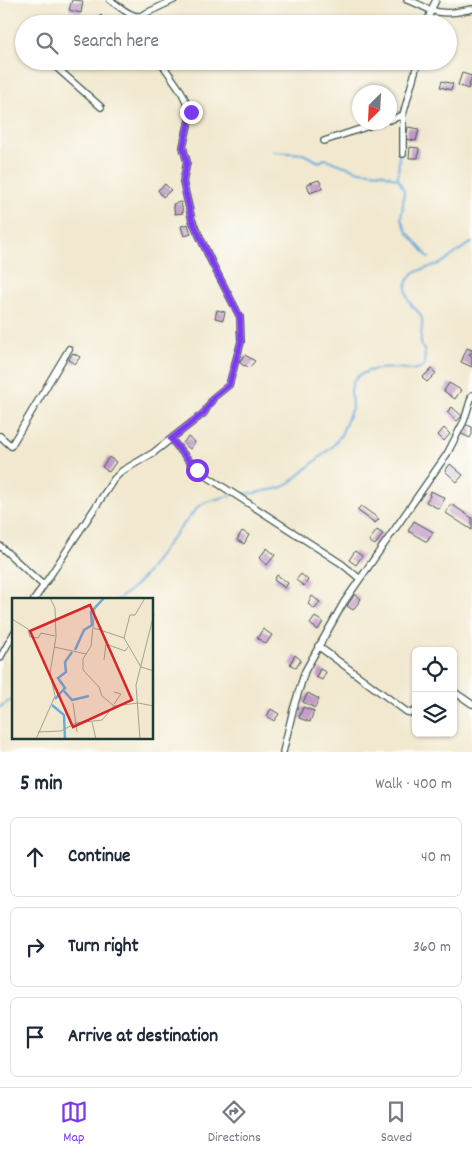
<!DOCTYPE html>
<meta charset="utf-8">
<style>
body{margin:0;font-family:Dekko,sans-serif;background:#f6f6f7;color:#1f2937}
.controls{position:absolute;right:15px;bottom:15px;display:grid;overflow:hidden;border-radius:8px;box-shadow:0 1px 4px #0004}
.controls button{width:45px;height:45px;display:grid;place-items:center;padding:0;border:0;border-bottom:1px solid #e0e1e3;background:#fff;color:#1f2937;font:25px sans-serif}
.compass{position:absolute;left:352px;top:85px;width:45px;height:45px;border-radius:50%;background:#fff;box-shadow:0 1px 4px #0004;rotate:204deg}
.stop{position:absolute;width:15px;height:15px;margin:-11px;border:4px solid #7c3aed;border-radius:50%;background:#fff}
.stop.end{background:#7c3aed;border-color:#fff;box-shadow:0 1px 5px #0008}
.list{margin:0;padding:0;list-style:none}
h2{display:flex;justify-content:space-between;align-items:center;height:65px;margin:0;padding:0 20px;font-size:21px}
h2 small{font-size:16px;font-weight:400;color:#747a83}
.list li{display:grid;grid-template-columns:32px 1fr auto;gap:15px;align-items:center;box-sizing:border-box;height:80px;margin:0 10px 10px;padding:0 10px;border:1px solid #e0e1e3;border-radius:8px}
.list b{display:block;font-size:19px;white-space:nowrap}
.list em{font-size:16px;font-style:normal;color:#747a83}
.icon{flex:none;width:28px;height:28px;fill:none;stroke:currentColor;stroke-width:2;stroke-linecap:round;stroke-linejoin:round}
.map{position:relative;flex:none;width:472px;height:752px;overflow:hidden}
.search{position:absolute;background:#fff;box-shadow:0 1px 4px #0004;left:15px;right:15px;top:15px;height:55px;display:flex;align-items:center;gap:12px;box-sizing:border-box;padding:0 18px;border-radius:28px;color:#747a83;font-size:19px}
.sheet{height:335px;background:#fff}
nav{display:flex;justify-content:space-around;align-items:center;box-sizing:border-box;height:70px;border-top:1px solid #e0e1e3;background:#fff;font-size:14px;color:#747a83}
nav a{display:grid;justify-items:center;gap:2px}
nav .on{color:#7c3aed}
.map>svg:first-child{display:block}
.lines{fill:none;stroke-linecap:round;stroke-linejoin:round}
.stream{stroke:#6babde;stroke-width:2}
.building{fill:#c199c8}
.street-casing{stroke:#3e574b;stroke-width:8}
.street{stroke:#fff;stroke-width:5.5}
.route{stroke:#7c3aed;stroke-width:6}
.inset-river{fill:none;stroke:#6babde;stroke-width:2.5}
.inset-road{fill:none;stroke:#9da491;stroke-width:1}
.view{fill:#d62828;fill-opacity:0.15;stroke:#d62828;stroke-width:2.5}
.inset-edge{fill:none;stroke:#1f3d34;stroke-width:2.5}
</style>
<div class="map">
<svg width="472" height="752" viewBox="0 0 472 752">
<rect width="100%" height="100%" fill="#fdfcf7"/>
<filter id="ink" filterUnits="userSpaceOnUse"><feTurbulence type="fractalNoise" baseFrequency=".02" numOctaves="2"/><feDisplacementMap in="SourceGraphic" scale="10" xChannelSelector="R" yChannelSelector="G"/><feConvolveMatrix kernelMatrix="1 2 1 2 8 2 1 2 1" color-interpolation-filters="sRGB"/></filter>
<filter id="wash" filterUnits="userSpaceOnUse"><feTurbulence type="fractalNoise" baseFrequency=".0096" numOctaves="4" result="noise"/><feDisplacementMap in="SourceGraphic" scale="20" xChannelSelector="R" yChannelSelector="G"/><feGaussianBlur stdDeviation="1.12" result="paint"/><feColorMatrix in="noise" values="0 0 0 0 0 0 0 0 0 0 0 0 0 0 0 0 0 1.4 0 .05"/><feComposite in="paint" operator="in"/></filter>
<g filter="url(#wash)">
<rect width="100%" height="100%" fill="#f1e8cf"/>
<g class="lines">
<!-- stream -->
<path class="stream" d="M 274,152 L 303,154 L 319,162 L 325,159 L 359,171 L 381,173 L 398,179 L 404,190 L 403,205 L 401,219 L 407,232 L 429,258
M 398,179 L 400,133
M 239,494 L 254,493 L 281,488 L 291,482 L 333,446 L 341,435 L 352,408 L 351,390 L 353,382 L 358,376 L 368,371 L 377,369 L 397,368 L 412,370 L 420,368 L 424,365 C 424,361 425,356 425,353 C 424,349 421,347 421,342 C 420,335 423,327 422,319 C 421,313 417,311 413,307 C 407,300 403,286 409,278 C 416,268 433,268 443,262 C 454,256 461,247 472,243
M 117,600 L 133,588 L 146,574 L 168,543 L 198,507 L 206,502 L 232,495
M 0,707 L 14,698"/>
</g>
<g id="blocks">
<!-- building -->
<path class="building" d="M 72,0 L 83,1 L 81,13 L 69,10 Z
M 101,15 L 107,24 L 90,24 Z
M 462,73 L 472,76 L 468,89 L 458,85 Z
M 442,81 L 453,84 L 451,90 L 440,87 Z
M 408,127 L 419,129 L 416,141 L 406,139 Z
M 410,147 L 419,148 L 418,158 L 409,158 Z
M 319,180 L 323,188 L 310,193 L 307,184 Z
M 165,184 L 171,190 L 163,197 L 158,190 Z
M 181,202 L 183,213 L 175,214 L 173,204 Z
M 188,224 L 191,234 L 184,236 L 181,226 Z
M 217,310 L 225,312 L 223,320 L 215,318 Z
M 467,348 L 472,350 L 472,354 L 470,353 L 469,355 L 472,356 L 472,367 L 461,362 Z
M 73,353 L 80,357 L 75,364 L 68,360 Z
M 245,355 L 255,361 L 249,368 L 245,365 L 244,366 L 239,362 Z
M 431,369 L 436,373 L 427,382 L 422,378 Z
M 449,383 L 461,390 L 455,399 L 444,391 Z
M 452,407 L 462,416 L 457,421 L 447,412 Z
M 464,424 L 472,427 L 472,434 L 470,438 L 460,433 Z
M 444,428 L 450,434 L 444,441 L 438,435 Z
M 188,437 L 195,442 L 190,449 L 183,443 Z
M 109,457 L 116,462 L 109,472 L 102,467 Z
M 450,464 L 463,475 L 457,482 L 445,471 Z
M 431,491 L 445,498 L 439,509 L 426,502 L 430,496 L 429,494 Z
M 451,504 L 472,518 L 472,530 L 446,513 Z
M 361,506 L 379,519 L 375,523 L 357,510 Z
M 414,521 L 433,532 L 427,542 L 408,531 Z
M 377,530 L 383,534 L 375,545 L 369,541 Z
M 242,531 L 249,535 L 244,544 L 237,540 Z
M 267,548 L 275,555 L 267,565 L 259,558 Z
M 355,551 L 362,556 L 356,565 L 349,560 Z
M 301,574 L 308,580 L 304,586 L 296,580 Z
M 277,575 L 288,583 L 285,588 L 274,580 Z
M 355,594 L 361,599 L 353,610 L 347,606 Z
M 312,596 L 320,602 L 315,609 L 308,604 Z
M 315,617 L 323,622 L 318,630 L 310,624 Z
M 263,629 L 272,635 L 266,644 L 257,638 Z
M 295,655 L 301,660 L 296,668 L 290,664 Z
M 320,669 L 326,672 L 322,680 L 316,677 Z
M 308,693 L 319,699 L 315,708 L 303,702 Z
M 303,707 L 314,711 L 310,722 L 299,718 Z
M 271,709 L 279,714 L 274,721 L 267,716 Z"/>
</g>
</g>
<g filter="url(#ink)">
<use href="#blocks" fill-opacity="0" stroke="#3e574b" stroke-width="1"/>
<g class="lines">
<defs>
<path id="street" d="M 110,0 C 119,6 130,17 140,16 L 174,0
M 407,0 C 416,2 422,7 431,10 C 444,15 458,12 472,9
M 427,24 L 431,10 L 436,0
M 70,61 L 57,68 L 101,107
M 390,120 L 403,115
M 324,141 L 381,122
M 403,154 L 403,115 L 418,61
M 0,436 L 11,446 L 69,349
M 171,439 L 197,470 L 342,564 L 360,579
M 0,546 L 43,585
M 34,600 L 114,479 L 122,471 L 153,453 L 204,413 L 214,397 L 229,385 L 241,342 L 240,317 L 212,263 L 192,220 L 183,182 L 187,162 L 183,147 L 191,112 L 181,91 L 160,61
M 318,646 L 407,712 L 412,713 L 416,710
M 0,658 L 14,633
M 453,691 L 472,704
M 283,752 L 293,710 L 305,671 L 344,602 L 447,454 L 464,421 L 472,395"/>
</defs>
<!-- street casing -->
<use href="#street" class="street-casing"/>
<!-- street -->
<use href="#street" class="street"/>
</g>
</g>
<g class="lines" filter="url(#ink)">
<!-- route -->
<path class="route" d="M 191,112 L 183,147 L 187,162 L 183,182 L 192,220 L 212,263 L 240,317 L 241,342 L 229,385 L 214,397 L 204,413 L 171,439 L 197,470"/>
</g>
<!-- overview -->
<g transform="translate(12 598)">
<rect width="141" height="141" fill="#f1e8cf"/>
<path class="inset-river" d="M 63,52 L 72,32 L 80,27 L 79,14 L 92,0M 52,93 L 60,102 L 77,98M 43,101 L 53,90 L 46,80 L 54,74 L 53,64 L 60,54M 40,107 L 52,117 L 53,141"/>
<path class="inset-road" d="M 83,10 L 79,48 L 71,61 L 71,72 L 87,89 L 90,98 L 102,108M 0,21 L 16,31 L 18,39 L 26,40 L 29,35 L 43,38M 82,30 L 112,40 L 118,17 L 123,17 L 133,0M 112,40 L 129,69 L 142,73M 42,49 L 74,56M 92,62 L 94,46 L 113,53 L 116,49M 102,94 L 109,96 L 102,106M 61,105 L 65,134M 80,124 L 84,141M 26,134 L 49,133 L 64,125 L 90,122 L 102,108 L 126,105 L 142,108M 24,141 L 43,98 L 38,75 L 44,39 L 43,10 L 38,0M 102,141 L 128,141M 128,141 L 124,87 L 142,16"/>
<path class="view" d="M 78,7 L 120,102 L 61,129 L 18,33 Z"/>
<rect width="141" height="141" class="inset-edge"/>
</g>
</svg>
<div class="controls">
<button><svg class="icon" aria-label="locate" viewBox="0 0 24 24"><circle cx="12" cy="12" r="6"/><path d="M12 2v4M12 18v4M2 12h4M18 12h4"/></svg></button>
<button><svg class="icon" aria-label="layers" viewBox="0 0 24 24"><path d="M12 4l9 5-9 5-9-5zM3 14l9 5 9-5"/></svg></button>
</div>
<svg class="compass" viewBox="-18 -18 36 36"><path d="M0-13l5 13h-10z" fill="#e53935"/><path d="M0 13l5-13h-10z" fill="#747a83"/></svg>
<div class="stop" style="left:197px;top:470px"></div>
<div class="stop end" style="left:191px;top:112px"></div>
<div class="search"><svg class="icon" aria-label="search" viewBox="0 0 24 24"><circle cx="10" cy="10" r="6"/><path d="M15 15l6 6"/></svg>Search here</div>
</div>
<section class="sheet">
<h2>5 min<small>Walk · 400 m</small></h2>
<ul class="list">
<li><svg class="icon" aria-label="ahead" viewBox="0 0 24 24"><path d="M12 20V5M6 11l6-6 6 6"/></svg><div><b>Continue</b></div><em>40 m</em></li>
<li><svg class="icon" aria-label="right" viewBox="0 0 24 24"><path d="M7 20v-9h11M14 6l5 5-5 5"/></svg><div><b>Turn right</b></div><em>360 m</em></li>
<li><svg class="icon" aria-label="arrive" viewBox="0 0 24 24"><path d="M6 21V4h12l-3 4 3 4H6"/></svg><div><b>Arrive at destination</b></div></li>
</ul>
</section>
<nav>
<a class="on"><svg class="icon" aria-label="map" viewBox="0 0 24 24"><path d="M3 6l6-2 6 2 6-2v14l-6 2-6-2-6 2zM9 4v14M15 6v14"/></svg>Map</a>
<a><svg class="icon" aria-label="directions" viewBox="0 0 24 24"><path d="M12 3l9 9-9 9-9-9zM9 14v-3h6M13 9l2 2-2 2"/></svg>Directions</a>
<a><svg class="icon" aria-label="saved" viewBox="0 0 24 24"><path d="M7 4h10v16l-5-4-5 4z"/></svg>Saved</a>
</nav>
